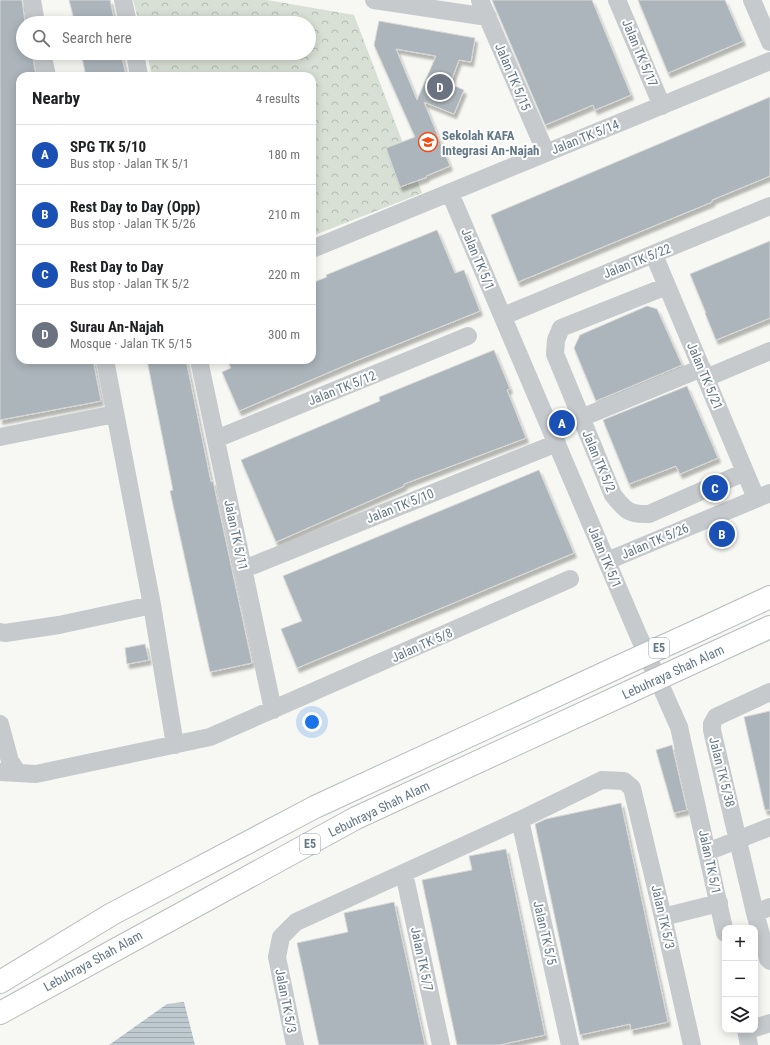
<!DOCTYPE html>
<meta charset="utf-8">
<style>
body{margin:0;font-family:"Roboto Condensed",sans-serif;background:#f2f2f2;color:#202124}
.controls{position:absolute;right:12px;bottom:12px;display:grid;overflow:hidden;border-radius:8px;box-shadow:0 2px 10px #0003}
.controls button{width:36px;height:36px;display:grid;place-items:center;padding:0;border:0;border-bottom:1px solid #e0e0e0;background:#fff;color:#202124;font:20px sans-serif}
.you{position:absolute;left:312px;top:722px;width:14px;height:14px;margin:-10px;border:3px solid #fff;border-radius:50%;background:#1a73e8;box-shadow:0 0 0 6px #1a73e833}
.badge{display:grid;place-items:center;width:26px;height:26px;border-radius:50%;background:#d93025;color:#fff;font-size:13px;font-weight:700}
.pin{position:absolute;translate:-50% -50%;border:2px solid #fff;box-shadow:0 1px 4px #0006}
.list{margin:0;padding:0;list-style:none}
h2{display:flex;justify-content:space-between;align-items:center;height:52px;margin:0;padding:0 16px;font-size:17px}
h2 small{font-size:13px;font-weight:400;color:#757577}
.list li{display:grid;grid-template-columns:26px 1fr auto;gap:12px;align-items:center;box-sizing:border-box;height:60px;padding:0 16px;border-top:1px solid #e0e0e0}
.list b{display:block;font-size:15px;white-space:nowrap}
.list p{margin:0;font-size:13px;white-space:nowrap;color:#757577}
.list em{font-size:13px;font-style:normal;color:#757577}
.icon{flex:none;width:22px;height:22px;fill:none;stroke:currentColor;stroke-width:2;stroke-linecap:round;stroke-linejoin:round}
.map{position:relative;flex:none;width:770px;height:1045px;overflow:hidden}
.search{position:absolute;background:#fff;box-shadow:0 2px 10px #0003;left:16px;top:16px;width:300px;height:44px;display:flex;align-items:center;gap:10px;box-sizing:border-box;padding:0 14px;border-radius:22px;color:#757577;font-size:15px}
.panel{position:absolute;background:#fff;box-shadow:0 2px 10px #0003;left:16px;top:72px;width:300px;height:292px;border-radius:12px}
.map>svg:first-child{display:block}
.park{fill:url(#park-crowns)}
.water{fill:url(#water-rules)}
.building{fill:#acb5bb;stroke:#d8d8d6;fill-rule:evenodd;filter:url(#shadow)}
.lines{fill:none;stroke-linecap:round;stroke-linejoin:round}
.highway-casing{stroke:#b8bcbf;stroke-width:24}
.minor{stroke:#c6cacd;stroke-width:18}
.highway{stroke:#fff;stroke-width:22}
.highway-bridge-casing{stroke:#b8bcbf;stroke-width:24;stroke-linecap:butt}
.highway-bridge{stroke:#fff;stroke-width:22}
.labels{text-anchor:middle;dominant-baseline:central;stroke-width:4;stroke-linejoin:round;paint-order:stroke}
.shield{fill:#fff;stroke:#92a0ab;stroke-width:1}
.shield-label{font-size:12px;font-weight:bold;fill:#637787}
.street-label{font-size:13px;fill:#637787;stroke:#fff}
.poi-label{font-size:13px;font-weight:bold;fill:#637787;stroke:#fff;text-anchor:start}
</style>
<div class="map">
<svg width="770" height="1045" viewBox="0 0 770 1045">
<defs>
<pattern id="park-crowns" width="20" height="18" patternUnits="userSpaceOnUse"><rect width="20" height="18" fill="#d8dfd4"/><path d="M2 6a3 3 0 1 1 6 0M12 15a3 3 0 1 1 6 0" fill="none" stroke="#b3bab2"/></pattern>
<pattern id="water-rules" width="6" height="5" patternUnits="userSpaceOnUse"><rect width="6" height="5" fill="#bfcad0"/><path d="M0 2.5h6" fill="none" stroke="#9fa9ae"/></pattern>
<filter id="shadow"><feDropShadow dx="2.5" dy="4.5" stdDeviation="1" flood-color="#0004"/></filter>
</defs>
<rect width="100%" height="100%" fill="#f7f7f3"/>
<!-- park -->
<path class="park" d="M 133,0 L 267,0 L 354,15 L 422,193 L 312,236 L 312,76 L 152,76 L 147,53 L 309,53 L 309,23 L 139,23 Z"/>
<!-- water -->
<path class="water" d="M 184,1002 L 195,1045 L 109,1045 L 167,1004 Z"/>
<!-- building -->
<path class="building" d="M 0,0 L 22,0 L 25,23 L 23,23 L 23,53 L 32,53 L 36,76 L 20,76 L 20,360 L 93,360 L 101,401 L 0,420 Z
M 69,0 L 110,0 L 115,23 L 75,23 Z
M 492,0 L 592,0 L 631,95 L 595,110 L 593,105 L 545,125 Z
M 638,0 L 725,0 L 743,41 L 668,73 Z
M 379,21 L 475,38 L 471,62 L 459,60 L 450,84 L 464,90 L 454,114 L 424,102 L 450,166 L 426,176 L 427,177 L 400,187 L 386,148 L 415,137 L 374,45 ZM 396,49 L 436,56 L 417,100 Z
M 81,53 L 121,53 L 126,76 L 86,76 Z
M 770,97 L 770,176 L 712,200 L 712,202 L 518,282 L 491,215 Z
M 437,230 L 455,273 L 464,270 L 480,311 L 353,362 L 239,411 L 222,372 L 231,368 L 227,360 L 312,360 L 312,283 L 327,277 L 326,275 Z
M 770,241 L 770,318 L 716,340 L 705,313 L 706,313 L 690,274 Z
M 647,306 L 657,309 L 682,365 L 596,401 L 574,348 L 580,335 Z
M 494,350 L 510,389 L 507,390 L 526,438 L 404,484 L 404,486 L 276,542 L 241,460 L 380,401 L 379,397 Z
M 147,360 L 186,360 L 211,482 L 213,481 L 252,663 L 210,672 L 170,491 L 173,490 Z
M 687,386 L 718,458 L 680,474 L 676,466 L 629,484 L 603,420 Z
M 539,470 L 574,553 L 297,668 L 281,629 L 302,621 L 283,576 Z
M 145,644 L 149,660 L 127,664 L 125,648 Z
M 770,711 L 770,810 L 765,810 L 744,717 Z
M 672,745 L 687,810 L 674,813 L 656,750 Z
M 621,803 L 668,1022 L 631,1030 L 630,1024 L 580,1035 L 535,824 L 546,819 Z
M 506,849 L 545,1035 L 499,1045 L 457,1045 L 422,880 L 472,870 L 469,856 Z
M 394,902 L 425,1045 L 319,1045 L 297,943 L 348,932 L 344,913 Z"/>
<g class="lines">
<defs>
<path id="highway" d="M 699,630 L 770,597
M 707,656 L 770,627
M 0,982 L 112,914 L 315,807 L 618,667
M 0,1013 L 356,818 L 629,692"/>
</defs>
<!-- highway casing -->
<use href="#highway" class="highway-casing"/>
<!-- minor -->
<path class="minor" d="M 32,0 L 36,23
M 123,0 L 128,23
M 374,0 L 488,17
M 480,0 L 546,153
M 617,0 L 662,106
M 752,0 L 770,42
M 42,53 L 47,76
M 135,53 L 139,76
M 450,193 L 636,630 L 679,727 L 725,933
M 312,249 L 770,61
M 654,255 L 756,498
M 667,286 L 561,328 L 556,340 L 555,354 L 613,495 C 625,510 629,515 649,514 L 745,472
M 503,316 L 770,206
M 199,360 L 273,710
M 706,378 L 770,351
M 581,418 L 702,368
M 0,437 L 115,414
M 216,439 L 468,336
M 607,561 L 770,493
M 244,569 L 557,443
M 152,605 L 175,745
M 0,632 L 5,633 L 59,625 L 152,605 L 105,360
M 770,692 L 716,717 L 712,724 L 712,730 L 755,913 L 768,959 L 770,961
M 0,724 L 10,761 L 18,773 L 36,774 L 210,737 L 570,579
M 0,772 L 18,773
M 520,820 L 570,1045
M 707,852 L 770,827
M 404,873 L 441,1045
M 755,913 L 770,907
M 663,917 L 719,903
M 755,1028 L 770,1023
M 746,1030 L 749,1045
M 295,1045 L 277,957 L 281,937 L 296,922 L 520,820 L 602,780 L 624,781 L 632,788 L 663,917 L 692,1045"/>
<!-- highway -->
<use href="#highway" class="highway"/>
<defs>
<path id="highway-bridge" d="M 618,667 L 699,630
M 629,692 L 707,656"/>
</defs>
<!-- highway-bridge casing -->
<use href="#highway-bridge" class="highway-bridge-casing"/>
<!-- highway-bridge -->
<use href="#highway-bridge" class="highway-bridge"/>
</g>
<!-- icons -->
<defs>
<symbol id="school-ring" viewBox="-11 -11 22 22"><circle r="9.5" fill="#fff" stroke="#f24c17" stroke-width="1.5"/><path d="M0-5L7-2L0 1L-7-2ZM-4 1L0 2.5L4 1V4Q0 6-4 4Z" fill="#f24c17"/></symbol>
</defs>
<g fill-rule="evenodd">
<use href="#school-ring" x="417" y="131" width="22" height="22"/>
</g>
<g class="labels">
<!-- shield labels -->
<g class="shield">
<rect x="649" y="638" width="20" height="20" rx="3"/>
<rect x="300" y="834" width="20" height="20" rx="3"/>
</g>
<g class="shield-label">
<text x="659" y="648">E5</text>
<text x="310" y="844">E5</text>
</g>
<!-- street labels -->
<g class="street-label">
<text transform="translate(640 53) rotate(67)">Jalan TK 5/17</text>
<text transform="translate(513 77) rotate(67)">Jalan TK 5/15</text>
<text transform="translate(585 137) rotate(-22)">Jalan TK 5/14</text>
<text transform="translate(478 259) rotate(67)">Jalan TK 5/1</text>
<text transform="translate(637 261) rotate(-22)">Jalan TK 5/22</text>
<text transform="translate(705 376) rotate(67)">Jalan TK 5/21</text>
<text transform="translate(342 388) rotate(-22)">Jalan TK 5/12</text>
<text transform="translate(599 461) rotate(67)">Jalan TK 5/2</text>
<text transform="translate(400 506) rotate(-22)">Jalan TK 5/10</text>
<text transform="translate(236 535) rotate(78)">Jalan TK 5/11</text>
<text transform="translate(655 541) rotate(-23)">Jalan TK 5/26</text>
<text transform="translate(605 557) rotate(67)">Jalan TK 5/1</text>
<text transform="translate(422 645) rotate(-24)">Jalan TK 5/8</text>
<text transform="translate(673 672) rotate(-25)">Lebuhraya Shah Alam</text>
<text transform="translate(722 772) rotate(76)">Jalan TK 5/38</text>
<text transform="translate(379 809) rotate(-26)">Lebuhraya Shah Alam</text>
<text transform="translate(710 862) rotate(78)">Jalan TK 5/1</text>
<text transform="translate(663 917) rotate(77)">Jalan TK 5/3</text>
<text transform="translate(545 933) rotate(77)">Jalan TK 5/5</text>
<text transform="translate(422 959) rotate(78)">Jalan TK 5/7</text>
<text transform="translate(93 961) rotate(-29)">Lebuhraya Shah Alam</text>
<text transform="translate(286 1001) rotate(79)">Jalan TK 5/3</text>
</g>
<!-- poi labels -->
<g class="poi-label">
<text x="442" y="135">Sekolah KAFA<tspan x="442" dy="15">Integrasi An-Najah</tspan></text>
</g>
</g>
</svg>
<div class="controls">
<button>+</button>
<button>−</button>
<button><svg class="icon" aria-label="layers" viewBox="0 0 24 24"><path d="M12 4l9 5-9 5-9-5zM3 14l9 5 9-5"/></svg></button>
</div>
<div class="you"></div>
<div class="pin badge" style="left:562px;top:423px;background:#1a4fb4">A</div>
<div class="pin badge" style="left:722px;top:534px;background:#1a4fb4">B</div>
<div class="pin badge" style="left:715px;top:488px;background:#1a4fb4">C</div>
<div class="pin badge" style="left:440px;top:87px;background:#6b7280">D</div>
<div class="search"><svg class="icon" aria-label="search" viewBox="0 0 24 24"><circle cx="10" cy="10" r="6"/><path d="M15 15l6 6"/></svg>Search here</div>
<section class="panel">
<h2>Nearby<small>4 results</small></h2>
<ul class="list">
<li><span class="badge" style="background:#1a4fb4">A</span><div><b>SPG TK 5/10</b><p>Bus stop · Jalan TK 5/1</p></div><em>180 m</em></li>
<li><span class="badge" style="background:#1a4fb4">B</span><div><b>Rest Day to Day (Opp)</b><p>Bus stop · Jalan TK 5/26</p></div><em>210 m</em></li>
<li><span class="badge" style="background:#1a4fb4">C</span><div><b>Rest Day to Day</b><p>Bus stop · Jalan TK 5/2</p></div><em>220 m</em></li>
<li><span class="badge" style="background:#6b7280">D</span><div><b>Surau An-Najah</b><p>Mosque · Jalan TK 5/15</p></div><em>300 m</em></li>
</ul>
</section>
</div>
